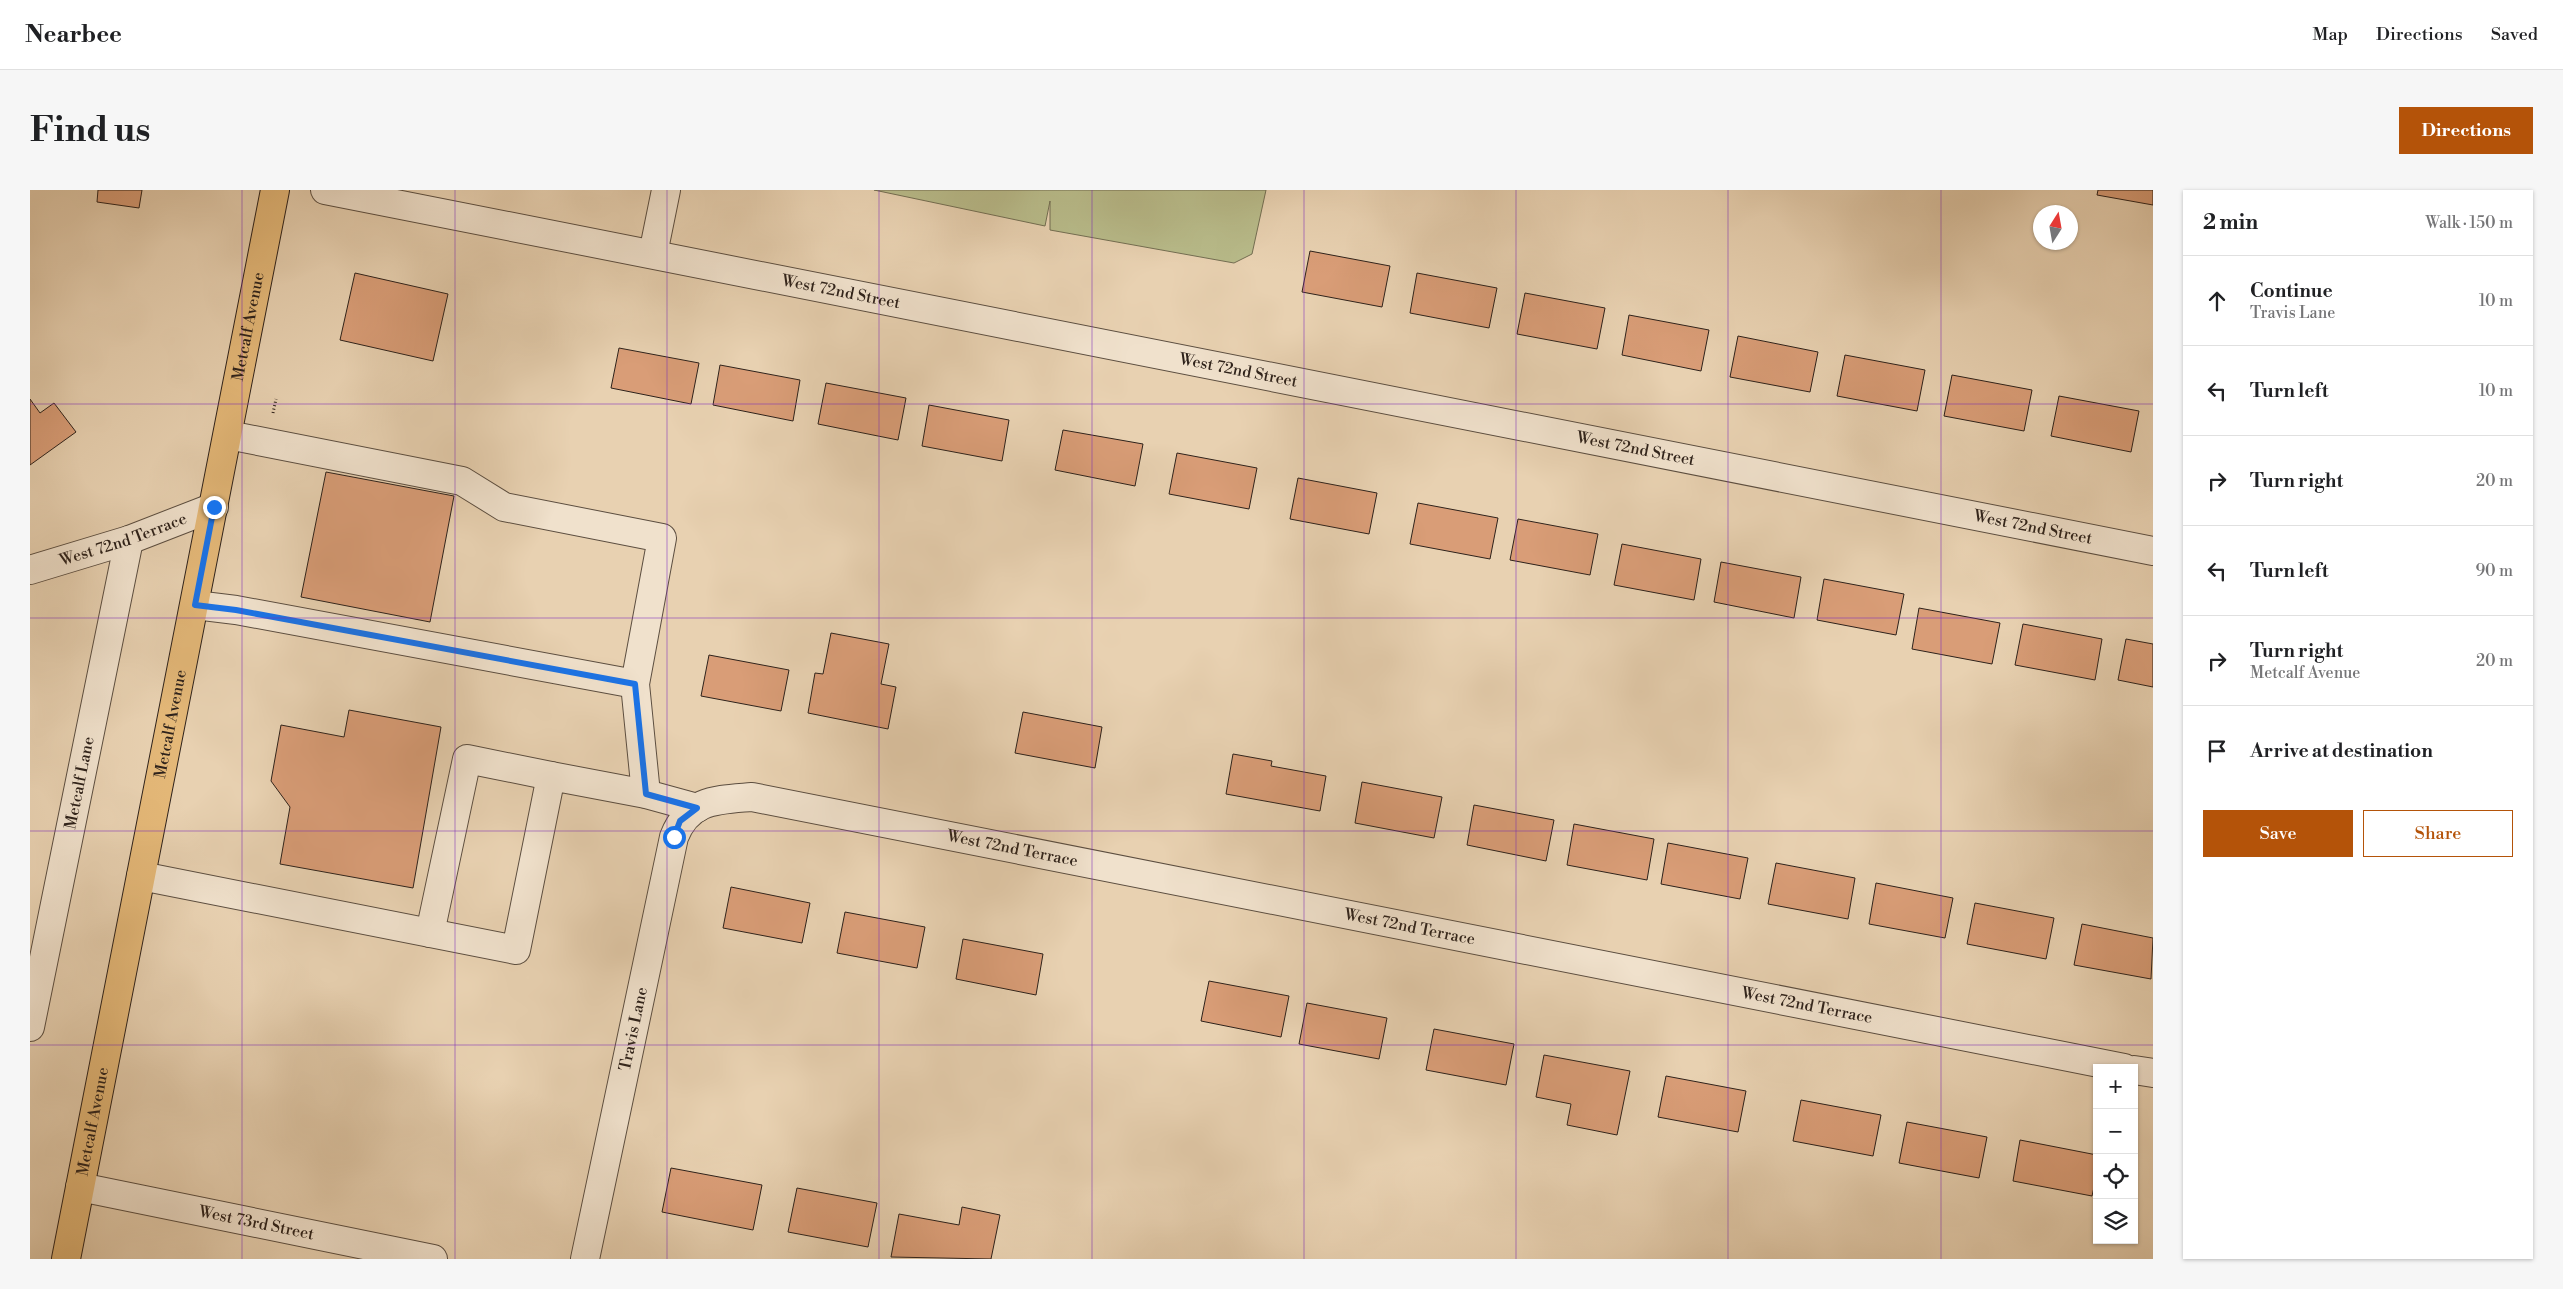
<!DOCTYPE html>
<meta charset="utf-8">
<style>
body{margin:0;font-family:"Libre Bodoni",serif;background:#f6f6f6;color:#202124}
.controls{position:absolute;right:15px;bottom:15px;display:grid;overflow:hidden;border-radius:0px;box-shadow:0 1px 4px #0004}
.controls button{width:45px;height:45px;display:grid;place-items:center;padding:0;border:0;border-bottom:1px solid #e0e0e0;background:#fff;color:#202124;font:25px sans-serif}
.compass{position:absolute;left:2003px;top:15px;width:45px;height:45px;border-radius:50%;background:#fff;box-shadow:0 1px 4px #0004;rotate:11deg}
.stop{position:absolute;width:15px;height:15px;margin:-11px;border:4px solid #1a73e8;border-radius:50%;background:#fff}
.stop.end{background:#1a73e8;border-color:#fff;box-shadow:0 1px 5px #0008}
.list{margin:0;padding:0;list-style:none}
h2{display:flex;justify-content:space-between;align-items:center;height:65px;margin:0;padding:0 20px;font-size:21px}
h2 small{font-size:16px;font-weight:400;color:#757577}
.list li{display:grid;grid-template-columns:32px 1fr auto;gap:15px;align-items:center;box-sizing:border-box;height:90px;padding:0 20px;border-top:1px solid #e0e0e0}
.list b{display:block;font-size:19px;white-space:nowrap}
.list p{margin:0;font-size:16px;white-space:nowrap;color:#757577}
.list em{font-size:16px;font-style:normal;color:#757577}
.actions{display:flex;gap:10px;padding:15px 20px}
.actions a{flex:1;padding:11px 0;border:1px solid #b45309;border-radius:0px;text-align:center;font-size:18px;color:#b45309}
.actions .main{background:#b45309;color:#fff}
.icon{flex:none;width:28px;height:28px;fill:none;stroke:currentColor;stroke-width:2;stroke-linecap:round;stroke-linejoin:round}
.map{position:relative;flex:none;width:2123px;height:1069px;overflow:hidden;border-radius:0px}
header{display:flex;align-items:center;gap:30px;box-sizing:border-box;height:70px;padding:0 25px;background:#fff;border-bottom:1px solid #e0e0e0}
header strong{font-size:24px}
nav{display:flex;gap:28px;margin-inline-start:auto;font-size:18px}
.intro{display:flex;align-items:center;justify-content:space-between;box-sizing:border-box;height:120px;padding:0 30px}
h1{margin:0;font-size:35px}
.button{padding:12px 22px;border-radius:0px;background:#b45309;color:#fff;font-size:18px;font-weight:700}
main{display:flex;gap:30px;padding:0 30px}
aside{flex:1;background:#fff;border-radius:0px;box-shadow:0 1px 4px #0004}
.map>svg:first-child{display:block}
.green{fill:#b8bb8a;stroke:#736e52}
.building{fill:#d99d77;stroke:#2e221b}
.lines{fill:none;stroke-linecap:round;stroke-linejoin:round}
.minor-casing{stroke:#5c4e40;stroke-width:30}
.major-casing{stroke:#2e221b;stroke-width:30}
.path{stroke:#2e221b;stroke-width:3;stroke-dasharray:1 2.5;stroke-linecap:butt}
.minor{stroke:#f0e1cc;stroke-width:28}
.major{stroke:#e4b878;stroke-width:28}
.route{stroke:#1a73e8;stroke-width:6}
.grid{fill:none;stroke:#7b2cbf;stroke-width:1;stroke-opacity:0.55}
.labels{text-anchor:middle;dominant-baseline:central;stroke-width:4;stroke-linejoin:round;paint-order:stroke}
.street-label{font-size:16px;fill:#2e221b;stroke:#f0e1cc}
</style>
<header>
<strong>Nearbee</strong>
<nav><a>Map</a><a>Directions</a><a>Saved</a></nav>
</header>
<div class="intro"><h1>Find us</h1><a class="button">Directions</a></div>
<main>
<div class="map">
<svg width="2123" height="1069" viewBox="0 0 2123 1069">
<rect width="100%" height="100%" fill="#e8d1b1"/>
<filter id="stains"><feTurbulence type="fractalNoise" baseFrequency=".004" numOctaves="4"/><feColorMatrix values="0 0 0 0 .2 0 0 0 0 .09 0 0 0 0 .02 0 0 0 .5 -.17"/></filter>
<radialGradient id="worn" r=".72"><stop offset=".6" stop-color="#630" stop-opacity="0"/><stop offset="1" stop-color="#630" stop-opacity=".3"/></radialGradient>
<!-- green -->
<path class="green" d="M 844,0 L 1236,0 L 1222,64 L 1204,73 L 1020,40 L 1020,11 L 1015,36 Z"/>
<!-- building -->
<path class="building" d="M 68,0 L 112,0 L 109,18 L 67,12 Z
M 2068,0 L 2123,0 L 2123,15 L 2067,5 Z
M 1280,61 L 1360,76 L 1352,117 L 1272,102 Z
M 325,83 L 418,104 L 403,171 L 310,150 Z
M 1387,83 L 1467,98 L 1459,138 L 1380,123 Z
M 1495,103 L 1575,118 L 1567,159 L 1487,144 Z
M 1599,125 L 1679,140 L 1671,181 L 1592,165 Z
M 1708,146 L 1788,162 L 1780,202 L 1700,187 Z
M 589,158 L 669,173 L 661,214 L 581,198 Z
M 1815,165 L 1895,180 L 1887,221 L 1807,206 Z
M 690,175 L 770,190 L 763,231 L 683,215 Z
M 1922,185 L 2002,200 L 1994,241 L 1914,226 Z
M 796,193 L 876,208 L 868,250 L 788,234 Z
M 2029,206 L 2109,221 L 2101,262 L 2021,246 Z
M 0,209 L 10,223 L 24,213 L 46,242 L 0,275 Z
M 899,215 L 979,230 L 972,271 L 892,256 Z
M 1033,240 L 1113,254 L 1105,296 L 1025,280 Z
M 1147,263 L 1227,278 L 1219,319 L 1139,304 Z
M 296,282 L 424,306 L 400,432 L 271,407 Z
M 1268,288 L 1347,303 L 1339,344 L 1260,329 Z
M 1388,313 L 1468,328 L 1460,369 L 1380,354 Z
M 1488,329 L 1568,344 L 1560,385 L 1480,370 Z
M 1592,354 L 1671,369 L 1664,410 L 1584,395 Z
M 1691,372 L 1771,387 L 1764,428 L 1684,412 Z
M 1794,389 L 1874,404 L 1866,445 L 1787,430 Z
M 1889,418 L 1970,433 L 1962,474 L 1882,459 Z
M 1993,434 L 2072,449 L 2065,490 L 1985,475 Z
M 801,443 L 859,454 L 851,494 L 866,497 L 858,539 L 778,523 L 785,483 L 793,484 Z
M 2096,449 L 2123,454 L 2123,497 L 2088,490 Z
M 679,465 L 759,480 L 751,521 L 671,506 Z
M 319,520 L 411,537 L 383,698 L 250,674 L 260,617 L 241,591 L 251,535 L 314,547 Z
M 993,522 L 1072,537 L 1065,578 L 985,563 Z
M 1203,564 L 1242,571 L 1241,576 L 1296,586 L 1290,621 L 1196,604 Z
M 1332,592 L 1412,607 L 1404,648 L 1325,633 Z
M 1444,615 L 1524,630 L 1516,671 L 1437,655 Z
M 1544,634 L 1624,649 L 1617,690 L 1537,675 Z
M 1638,653 L 1718,668 L 1710,709 L 1631,694 Z
M 1746,673 L 1825,688 L 1818,729 L 1738,714 Z
M 1846,693 L 1923,708 L 1915,748 L 1839,734 Z
M 701,697 L 780,713 L 772,753 L 693,738 Z
M 1945,713 L 2024,728 L 2016,769 L 1937,754 Z
M 815,722 L 895,737 L 887,778 L 807,763 Z
M 2052,734 L 2123,748 L 2121,789 L 2044,775 Z
M 933,749 L 1013,764 L 1006,805 L 926,789 Z
M 1179,791 L 1259,806 L 1251,847 L 1171,831 Z
M 1277,813 L 1357,828 L 1349,869 L 1269,854 Z
M 1404,839 L 1484,854 L 1476,895 L 1396,880 Z
M 1514,865 L 1600,881 L 1587,945 L 1537,935 L 1541,914 L 1506,907 Z
M 1636,886 L 1716,901 L 1708,942 L 1628,927 Z
M 1771,910 L 1851,925 L 1843,966 L 1763,951 Z
M 1877,932 L 1957,947 L 1949,988 L 1869,973 Z
M 1990,950 L 2067,965 L 2067,984 L 2062,1006 L 1983,991 Z
M 641,978 L 732,995 L 723,1040 L 632,1022 Z
M 767,998 L 847,1013 L 838,1057 L 758,1042 Z
M 932,1017 L 970,1025 L 961,1069 L 861,1067 L 869,1024 L 929,1035 Z"/>
<g class="lines">
<defs>
<g id="minor">
<path id="s1" d="M 295,0 L 2123,361"/>
<path d="M 623,64 L 636,0"/>
<path d="M 198,245 L 432,291 L 474,317 L 632,348 L 605,494 L 616,604"/>
<path id="s2" d="M 0,380 L 99,350 L 184,317"/>
<path d="M 165,415 L 206,420 L 605,494"/>
<path d="M 111,686 L 486,760 L 521,586 L 616,604 L 667,618"/>
<path d="M 400,743 L 437,569 L 521,586"/>
<path id="s3" d="M 0,837 L 99,350"/>
<path d="M 2104,880 L 2123,883"/>
<path id="s4" d="M 50,997 L 403,1069"/>
<path id="s5" d="M 555,1069 L 644,647 C 659,609 687,610 722,607 L 2094,878"/>
</g>
<g id="major">
<path id="s6" d="M 36,1069 L 245,0"/>
</g>
</defs>
<!-- minor casing -->
<use href="#minor" class="minor-casing"/>
<!-- major casing -->
<use href="#major" class="major-casing"/>
<!-- path -->
<path class="path" d="M 243,223 L 246,209"/>
<!-- minor -->
<use href="#minor" class="minor"/>
<!-- major -->
<use href="#major" class="major"/>
</g>
<g class="lines">
<!-- route -->
<path class="route" d="M 184,317 L 165,415 L 206,420 L 605,494 L 616,604 L 667,618 L 650,631 L 644,647"/>
</g>
<!-- grid -->
<path class="grid" d="M 212,0 L 212,1069M 425,0 L 425,1069M 637,0 L 637,1069M 849,0 L 849,1069M 1062,0 L 1062,1069M 1274,0 L 1274,1069M 1486,0 L 1486,1069M 1698,0 L 1698,1069M 1911,0 L 1911,1069M 0,214 L 2123,214M 0,428 L 2123,428M 0,641 L 2123,641M 0,855 L 2123,855"/>
<g class="labels">
<!-- street labels -->
<g class="street-label">
<text stroke="none"><textPath href="#s1" startOffset="526">West 72nd Street</textPath></text>
<text stroke="none"><textPath href="#s6" startOffset="950">Metcalf Avenue</textPath></text>
<text stroke="none"><textPath href="#s1" startOffset="931">West 72nd Street</textPath></text>
<text stroke="none"><textPath href="#s1" startOffset="1336">West 72nd Street</textPath></text>
<text stroke="none"><textPath href="#s1" startOffset="1741">West 72nd Street</textPath></text>
<text stroke="none"><textPath href="#s2" startOffset="98">West 72nd Terrace</textPath></text>
<text stroke="none"><textPath href="#s6" startOffset="545">Metcalf Avenue</textPath></text>
<text stroke="none"><textPath href="#s3" startOffset="249">Metcalf Lane</textPath></text>
<text stroke="none"><textPath href="#s5" startOffset="791">West 72nd Terrace</textPath></text>
<text stroke="none"><textPath href="#s5" startOffset="1196">West 72nd Terrace</textPath></text>
<text stroke="none"><textPath href="#s5" startOffset="1601">West 72nd Terrace</textPath></text>
<text stroke="none"><textPath href="#s5" startOffset="235">Travis Lane</textPath></text>
<text stroke="none"><textPath href="#s6" startOffset="140">Metcalf Avenue</textPath></text>
<text stroke="none"><textPath href="#s4" startOffset="180">West 73rd Street</textPath></text>
</g>
</g>
<rect width="100%" height="100%" filter="url(#stains)"/>
<rect width="100%" height="100%" fill="url(#worn)"/>
</svg>
<div class="controls">
<button>+</button>
<button>−</button>
<button><svg class="icon" aria-label="locate" viewBox="0 0 24 24"><circle cx="12" cy="12" r="6"/><path d="M12 2v4M12 18v4M2 12h4M18 12h4"/></svg></button>
<button><svg class="icon" aria-label="layers" viewBox="0 0 24 24"><path d="M12 4l9 5-9 5-9-5zM3 14l9 5 9-5"/></svg></button>
</div>
<svg class="compass" viewBox="-18 -18 36 36"><path d="M0-13l5 13h-10z" fill="#e53935"/><path d="M0 13l5-13h-10z" fill="#757577"/></svg>
<div class="stop" style="left:644px;top:647px"></div>
<div class="stop end" style="left:184px;top:317px"></div>
</div>
<aside>
<h2>2 min<small>Walk · 150 m</small></h2>
<ul class="list">
<li><svg class="icon" aria-label="ahead" viewBox="0 0 24 24"><path d="M12 20V5M6 11l6-6 6 6"/></svg><div><b>Continue</b><p>Travis Lane</p></div><em>10 m</em></li>
<li><svg class="icon" aria-label="left" viewBox="0 0 24 24"><path d="M17 20v-9H6M10 6l-5 5 5 5"/></svg><div><b>Turn left</b></div><em>10 m</em></li>
<li><svg class="icon" aria-label="right" viewBox="0 0 24 24"><path d="M7 20v-9h11M14 6l5 5-5 5"/></svg><div><b>Turn right</b></div><em>20 m</em></li>
<li><svg class="icon" aria-label="left" viewBox="0 0 24 24"><path d="M17 20v-9H6M10 6l-5 5 5 5"/></svg><div><b>Turn left</b></div><em>90 m</em></li>
<li><svg class="icon" aria-label="right" viewBox="0 0 24 24"><path d="M7 20v-9h11M14 6l5 5-5 5"/></svg><div><b>Turn right</b><p>Metcalf Avenue</p></div><em>20 m</em></li>
<li><svg class="icon" aria-label="arrive" viewBox="0 0 24 24"><path d="M6 21V4h12l-3 4 3 4H6"/></svg><div><b>Arrive at destination</b></div></li>
</ul>
<div class="actions"><a class="main">Save</a><a>Share</a></div>
</aside>
</main>
